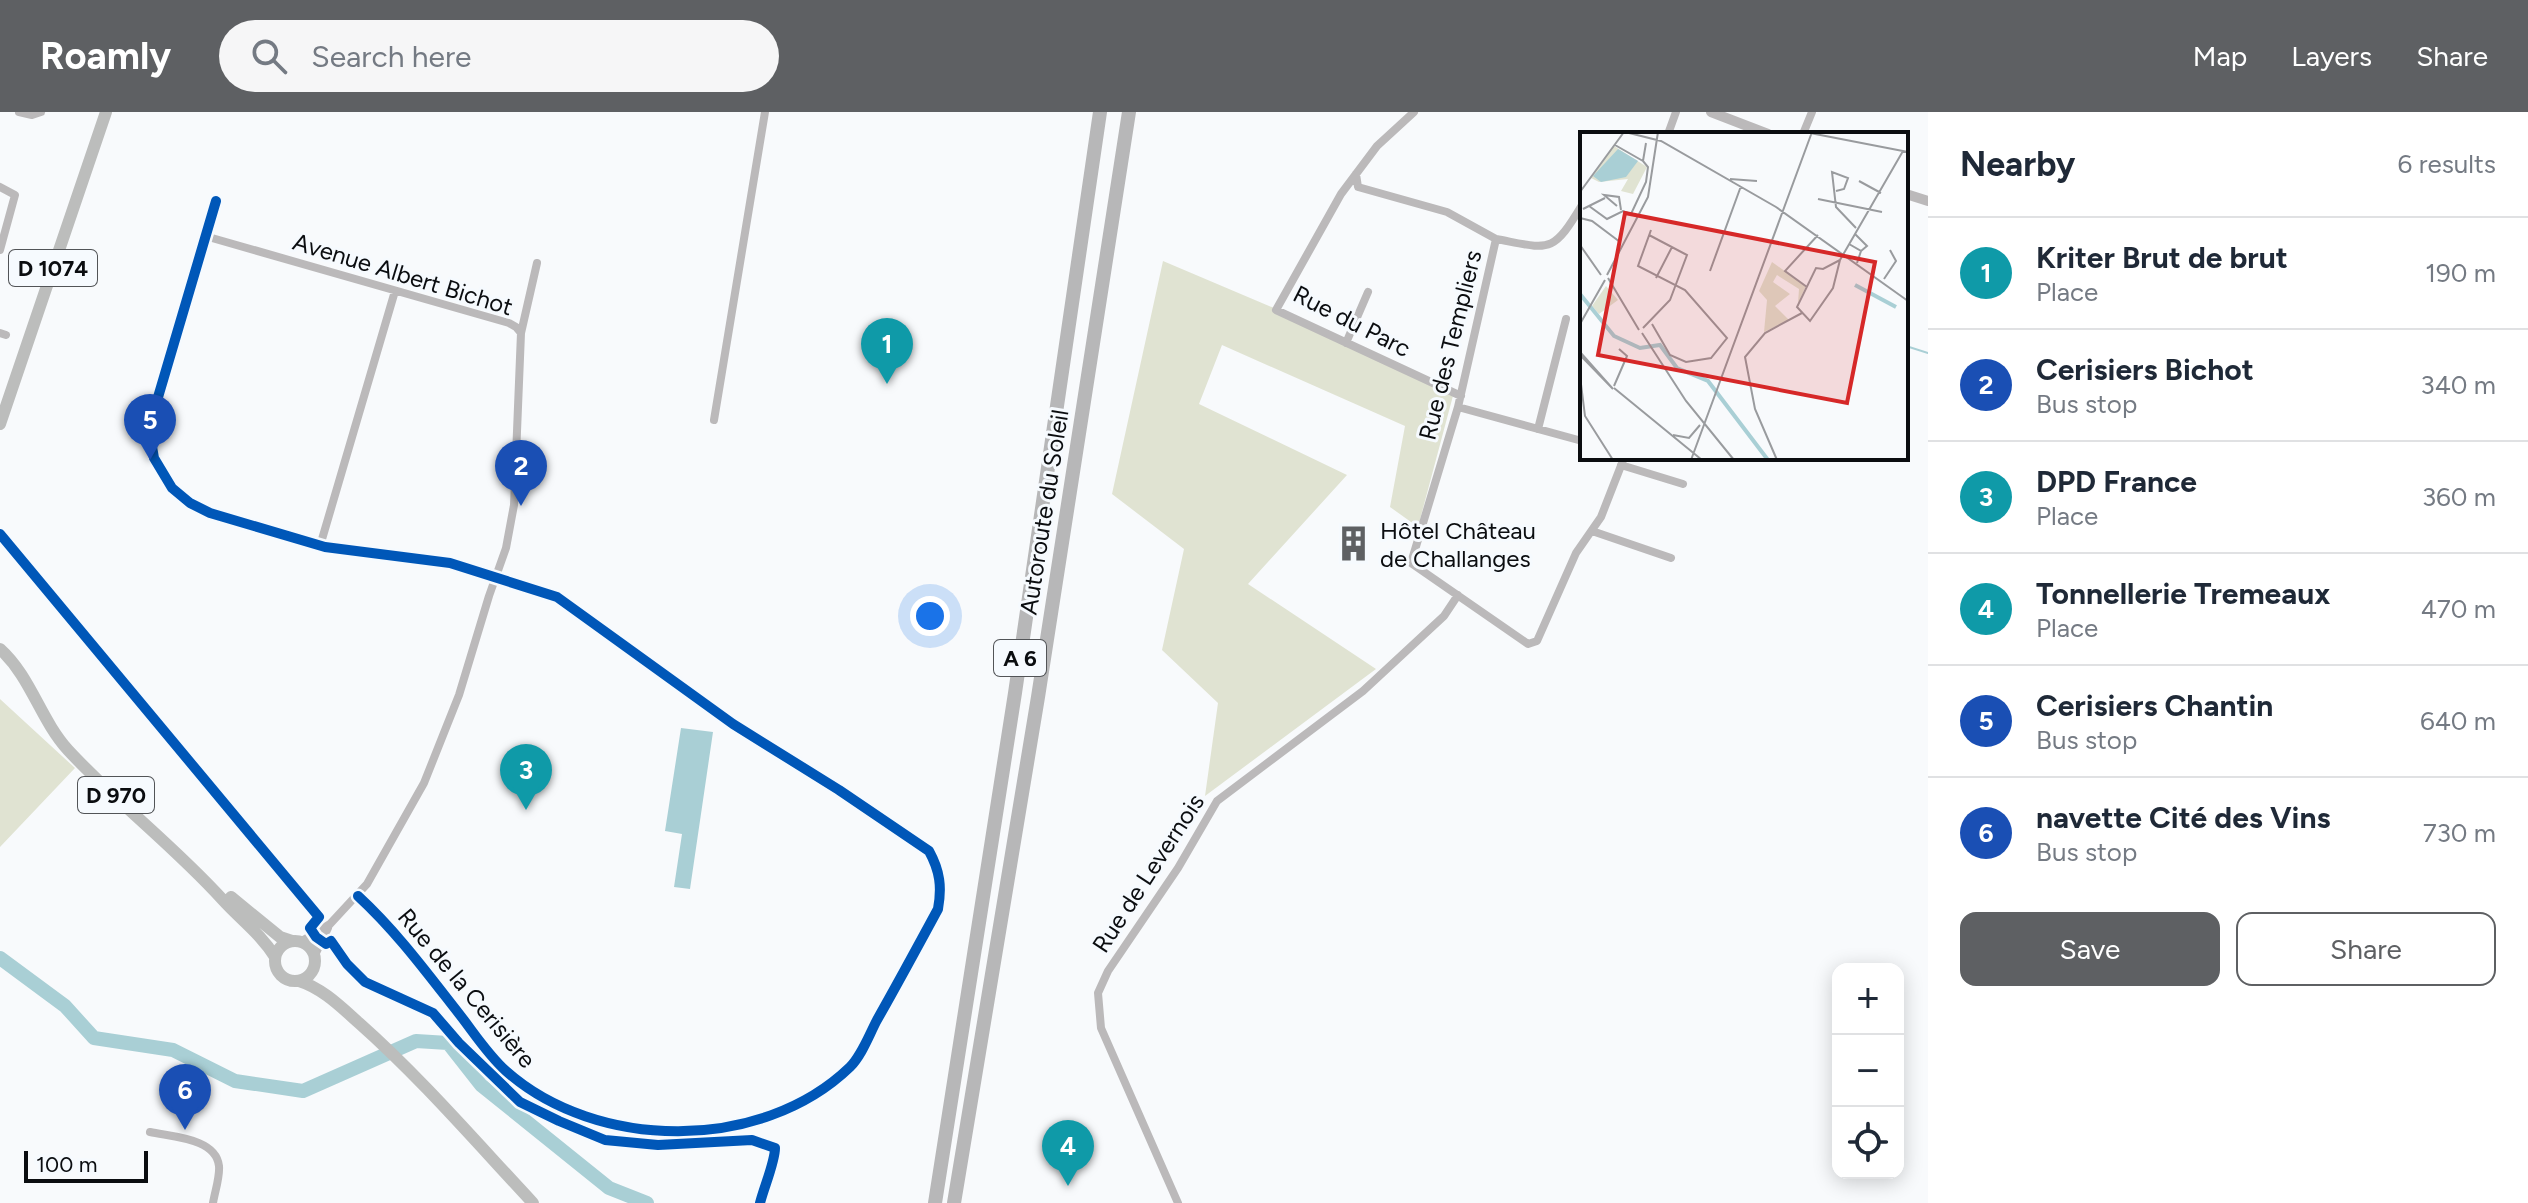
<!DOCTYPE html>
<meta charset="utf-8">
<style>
body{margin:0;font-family:Figtree,sans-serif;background:#f6f6f7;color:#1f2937}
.controls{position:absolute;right:24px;bottom:24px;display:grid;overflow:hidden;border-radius:16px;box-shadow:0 4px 20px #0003}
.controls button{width:72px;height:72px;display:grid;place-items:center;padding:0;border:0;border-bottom:2px solid #e0e1e3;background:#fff;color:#1f2937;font:40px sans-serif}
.scale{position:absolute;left:24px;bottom:20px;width:124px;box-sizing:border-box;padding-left:8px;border:4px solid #0b0d10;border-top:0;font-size:22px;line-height:28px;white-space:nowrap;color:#0b0d10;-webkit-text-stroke:6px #f6fafe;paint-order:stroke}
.you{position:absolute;left:930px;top:504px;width:28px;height:28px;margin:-20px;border:6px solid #fff;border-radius:50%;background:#1a73e8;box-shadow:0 0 0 12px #1a73e833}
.badge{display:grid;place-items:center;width:52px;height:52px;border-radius:50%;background:#5e6063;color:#fff;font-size:26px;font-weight:700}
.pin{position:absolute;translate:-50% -66px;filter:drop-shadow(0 2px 4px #0008)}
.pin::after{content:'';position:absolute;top:42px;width:28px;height:24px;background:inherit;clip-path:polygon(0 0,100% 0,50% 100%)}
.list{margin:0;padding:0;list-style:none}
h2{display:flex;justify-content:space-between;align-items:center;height:104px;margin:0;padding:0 32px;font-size:34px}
h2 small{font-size:26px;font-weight:400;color:#747a83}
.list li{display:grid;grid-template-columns:52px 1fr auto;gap:24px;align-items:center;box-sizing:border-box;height:112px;padding:0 32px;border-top:2px solid #e0e1e3}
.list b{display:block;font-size:30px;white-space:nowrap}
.list p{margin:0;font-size:26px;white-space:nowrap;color:#747a83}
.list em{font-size:26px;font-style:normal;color:#747a83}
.actions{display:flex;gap:16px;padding:24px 32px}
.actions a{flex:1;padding:18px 0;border:2px solid #5e6063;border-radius:16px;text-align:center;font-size:28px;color:#5e6063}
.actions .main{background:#5e6063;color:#fff}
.icon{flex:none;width:44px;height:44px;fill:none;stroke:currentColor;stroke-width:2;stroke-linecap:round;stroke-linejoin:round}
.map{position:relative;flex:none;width:1928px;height:1091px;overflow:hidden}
header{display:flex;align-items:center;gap:48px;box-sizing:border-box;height:112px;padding:0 40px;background:#5e6063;color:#fff}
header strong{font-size:38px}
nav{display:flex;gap:44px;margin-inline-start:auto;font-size:28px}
.search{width:560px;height:72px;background:#f6f6f7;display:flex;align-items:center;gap:20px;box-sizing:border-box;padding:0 28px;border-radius:44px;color:#747a83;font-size:30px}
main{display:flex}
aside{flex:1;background:#fff}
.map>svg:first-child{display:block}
.green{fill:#e0e3d2}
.water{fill:#a9cfd5}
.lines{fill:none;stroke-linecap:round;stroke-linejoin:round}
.stream{stroke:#a9cfd5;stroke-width:2}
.river{stroke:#a9cfd5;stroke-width:14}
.minor{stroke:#bbb9ba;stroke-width:8}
.tertiary{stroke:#bbb9ba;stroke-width:10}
.primary{stroke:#bcbdbc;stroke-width:12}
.motorway{stroke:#b7b7b8;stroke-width:14}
.cycleway-casing{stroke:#f6fafe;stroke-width:15}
.cycleway{stroke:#0057b8;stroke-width:10}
.labels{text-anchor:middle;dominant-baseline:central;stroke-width:6;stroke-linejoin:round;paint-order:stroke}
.shield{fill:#f6fafe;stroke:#525457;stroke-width:2}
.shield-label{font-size:22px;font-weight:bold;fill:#0b0d10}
.street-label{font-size:24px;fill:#0b0d10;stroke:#f6fafe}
.poi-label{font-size:24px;fill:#0b0d10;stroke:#f6fafe;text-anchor:start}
.inset-river{fill:none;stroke:#a9cfd5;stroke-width:4}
.inset-road{fill:none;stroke:#999b9e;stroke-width:2}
.view{fill:#d62828;fill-opacity:0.15;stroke:#d62828;stroke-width:4}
.inset-edge{fill:none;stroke:#0b0d10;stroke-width:4}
</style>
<header>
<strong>Roamly</strong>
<div class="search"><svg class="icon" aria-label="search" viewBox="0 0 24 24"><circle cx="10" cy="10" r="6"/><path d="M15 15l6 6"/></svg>Search here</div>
<nav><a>Map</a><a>Layers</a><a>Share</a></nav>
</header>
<main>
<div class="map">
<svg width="1928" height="1091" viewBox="0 0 1928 1091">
<rect width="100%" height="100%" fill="#f8fafc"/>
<!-- green -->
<path class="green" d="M 1163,149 L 1274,196 L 1454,280 L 1418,415 L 1390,395 L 1405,314 L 1222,233 L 1199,292 L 1347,363 L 1248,472 L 1376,557 L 1205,684 L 1218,591 L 1162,538 L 1184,437 L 1112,382 Z
M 0,587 L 75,656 L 0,735 Z"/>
<!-- water -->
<path class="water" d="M 681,616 L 713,620 L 690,777 L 674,775 L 682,722 L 665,719 Z"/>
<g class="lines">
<!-- stream -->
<path class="stream" d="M 1906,234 L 1928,241"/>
<!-- river -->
<path class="river" d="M 0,846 L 65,894 L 94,926 L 173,938 L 235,969 L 303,979 L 416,929 L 448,931 L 481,973 L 609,1076 L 647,1091"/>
<!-- minor -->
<path class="minor" d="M 19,0 L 32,3 L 41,0
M 1414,0 L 1377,34 L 1341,82 L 1276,198 L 1461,284
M 1668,22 L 1676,0
M 1803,22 L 1812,0
M 1356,62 L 1358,75 L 1447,100 L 1496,127
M 0,75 L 15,83 L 0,138
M 216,89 L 156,292 L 150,323 L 154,346 L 172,376 L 190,391 L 210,401 L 325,435 L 450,451 L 557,485 L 733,612 L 839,678 L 929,739 C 940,759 942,775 938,797 C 918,834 898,871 877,908 C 869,923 862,943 850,955 C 761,1041 596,1039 506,959 C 488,943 474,921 460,903 C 427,861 397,820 358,784
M 1582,93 C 1552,143 1550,137 1496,127 L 1458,295 L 1411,451 L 1528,532 L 1537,529 L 1576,441 L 1601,405 L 1624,346
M 205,124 L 509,211 L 516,215 L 521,221 L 514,393 L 506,436 L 489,484 L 459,583 L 424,671 L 367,772 L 330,812 L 302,829
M 0,221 L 6,223
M 521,221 L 537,151
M 1346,231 L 1368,180
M 1458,295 L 1582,329
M 714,308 L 765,0
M 1538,317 L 1566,207
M 1621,353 L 1683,372
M 1592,419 L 1671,446
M 320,434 L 395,179
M 315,843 L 328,816
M 150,1020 C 172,1025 216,1026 219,1054 C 220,1065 215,1079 213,1091
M 1178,1091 L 1101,916 L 1098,881 L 1108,859 L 1178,756 L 1217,689 L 1363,579 L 1444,504 L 1458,483"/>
<!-- tertiary -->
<path class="tertiary" d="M 1711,0 L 1768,22
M 1906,82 L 1928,89"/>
<!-- primary -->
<path class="primary" d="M 0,312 L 106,0
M 0,537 C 31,565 40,607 68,638 C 116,690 174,734 222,787 C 240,807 261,822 275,845
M 231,785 L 280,825 L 292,829
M275 849a20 20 0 1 1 40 0a20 20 0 1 1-40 0Z
M 299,869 C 322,876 341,895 359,911 C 421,966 476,1030 533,1091"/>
<!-- motorway -->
<path class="motorway" d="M 935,1091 L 1015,581 L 1100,0
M 954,1091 L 1038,585 L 1129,0"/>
<defs>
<path id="cycleway" d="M 216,89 L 156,292 L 150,323 L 154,346 L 172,376 L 190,391 L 210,401 L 325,435 L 450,451 L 557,485 L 733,612 L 839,678 L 929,739 C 940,759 942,775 938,797 C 918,834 898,871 877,908 C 869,923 862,943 850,955 C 761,1041 596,1039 506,959 C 488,943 474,921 460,903 C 427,861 397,820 358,784
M 0,422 L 319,805 L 310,816 L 316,825 L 326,832 L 331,829 L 347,852 L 365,870 L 433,901 L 459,931 L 520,990 L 559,1009 L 605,1028 L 658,1033 L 752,1028 L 775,1036 C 775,1050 764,1075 760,1091"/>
</defs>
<!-- cycleway casing -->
<use href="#cycleway" class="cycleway-casing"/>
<!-- cycleway -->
<use href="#cycleway" class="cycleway"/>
</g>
<!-- icons -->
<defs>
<symbol id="building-bare" viewBox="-9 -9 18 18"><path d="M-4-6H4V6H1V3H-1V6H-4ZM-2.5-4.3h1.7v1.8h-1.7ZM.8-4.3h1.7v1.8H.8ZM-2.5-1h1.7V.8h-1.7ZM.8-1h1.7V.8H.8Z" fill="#5e6063" stroke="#f6fafe" stroke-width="2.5" paint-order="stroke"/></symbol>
</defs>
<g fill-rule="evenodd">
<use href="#building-bare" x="1328" y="406" width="51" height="51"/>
</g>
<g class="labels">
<!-- shield labels -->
<g class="shield">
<rect x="9" y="138" width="88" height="36" rx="6"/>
<rect x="994" y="528" width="52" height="36" rx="6"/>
<rect x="78" y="665" width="76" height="36" rx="6"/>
</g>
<g class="shield-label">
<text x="53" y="156">D 1074</text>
<text x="1020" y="546">A 6</text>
<text x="116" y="683">D 970</text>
</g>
<!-- street labels -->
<g class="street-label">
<text transform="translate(403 162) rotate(17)">Avenue Albert Bichot</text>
<text transform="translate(1352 209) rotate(27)">Rue du Parc</text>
<text transform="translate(1450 233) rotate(-76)">Rue des Templiers</text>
<text transform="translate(1044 400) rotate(-81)">Autoroute du Soleil</text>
<text transform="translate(1148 761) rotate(-57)">Rue de Levernois</text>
<text transform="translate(467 876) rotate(50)">Rue de la Cerisière</text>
</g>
<!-- poi labels -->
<g class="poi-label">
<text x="1380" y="418">Hôtel Château<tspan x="1380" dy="28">de Challanges</tspan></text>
</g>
</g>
<!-- overview -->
<g transform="translate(1580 20)">
<rect width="328" height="328" fill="#f8fafc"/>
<path d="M 34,14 L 67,35 L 53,62 L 41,59 L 48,47 L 19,50 L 11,46 ZM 192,130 L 226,154 L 218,171 L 219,157 L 197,143 L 193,150 L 210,162 L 195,174 L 209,188 L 184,200 L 187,168 L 179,159 ZM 26,154 L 38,168 L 19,182 L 12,174 Z" fill="#e0e3d2"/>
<path d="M 38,17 L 58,29 L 46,45 L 21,50 L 13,44 Z" fill="#a9cfd5"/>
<path class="inset-river" d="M 275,153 L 316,175M 0,162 L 34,204 L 60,216 L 80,213 L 97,236 L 128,249 L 188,328"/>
<path class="inset-road" d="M 45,0 L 81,9 L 196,75 L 328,169M 230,1 L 328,20M 35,13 L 63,29 L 66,11M 150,47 L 177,49M 279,49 L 301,61M 256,59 L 264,57 L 268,46 L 252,40 L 256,75 L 276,96M 0,60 L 44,0M 238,67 L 302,80M 9,74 L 27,87 L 43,79 L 51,82 L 66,50 L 68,35 L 63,29M 37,74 L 24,63 L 39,65 L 41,78M 3,77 L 25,66M 0,86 L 12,89 L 40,110M 71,98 L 58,134 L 105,158 L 147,206 L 131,226 L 106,230 L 90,223 L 72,192M 275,102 L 287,114 L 281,119M 269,112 L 281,119 L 277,131M 0,113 L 21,143M 260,128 L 243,137 L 236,136 L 217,175 L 230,189 L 253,156 L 260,128 L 323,19M 130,139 L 161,54M 27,143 L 68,65 L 78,0M 28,146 L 59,198M 76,146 L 92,115M 304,147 L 316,129 L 310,118M 227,155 L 205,139 L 238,103M 0,192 L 25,148M 63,196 L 90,168 L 107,123 L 69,103M 62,201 L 106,269 L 154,328M 0,220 L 33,257 L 0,223M 0,244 L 5,284 L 33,328M 34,254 L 47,224 L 39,217M 34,256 L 122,328M 93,303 L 109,306 L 120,293M 111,328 L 232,0M 197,328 L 175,277 L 165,225 L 185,201 L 222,181"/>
<path class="view" d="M 45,81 L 295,130 L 267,271 L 18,223 Z"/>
<rect width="328" height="328" class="inset-edge"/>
</g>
</svg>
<div class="controls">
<button>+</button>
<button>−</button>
<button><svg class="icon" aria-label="locate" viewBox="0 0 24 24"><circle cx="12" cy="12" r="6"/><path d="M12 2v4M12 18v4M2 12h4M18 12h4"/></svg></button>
</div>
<div class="scale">100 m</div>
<div class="you"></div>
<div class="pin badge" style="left:887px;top:272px;background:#0f9aa8">1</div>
<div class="pin badge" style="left:521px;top:394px;background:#1a4fb4">2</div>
<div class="pin badge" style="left:526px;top:698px;background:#0f9aa8">3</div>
<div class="pin badge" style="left:1068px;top:1074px;background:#0f9aa8">4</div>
<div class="pin badge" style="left:150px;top:348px;background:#1a4fb4">5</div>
<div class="pin badge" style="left:185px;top:1018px;background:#1a4fb4">6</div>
</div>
<aside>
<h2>Nearby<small>6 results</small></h2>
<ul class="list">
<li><span class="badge" style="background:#0f9aa8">1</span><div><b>Kriter Brut de brut</b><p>Place</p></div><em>190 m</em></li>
<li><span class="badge" style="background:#1a4fb4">2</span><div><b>Cerisiers Bichot</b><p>Bus stop</p></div><em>340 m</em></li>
<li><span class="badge" style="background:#0f9aa8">3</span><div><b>DPD France</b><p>Place</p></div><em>360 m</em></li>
<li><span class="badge" style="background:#0f9aa8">4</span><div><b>Tonnellerie Tremeaux</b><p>Place</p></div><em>470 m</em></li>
<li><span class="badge" style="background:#1a4fb4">5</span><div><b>Cerisiers Chantin</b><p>Bus stop</p></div><em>640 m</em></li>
<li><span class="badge" style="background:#1a4fb4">6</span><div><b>navette Cité des Vins</b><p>Bus stop</p></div><em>730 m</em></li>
</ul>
<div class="actions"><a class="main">Save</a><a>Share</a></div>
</aside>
</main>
